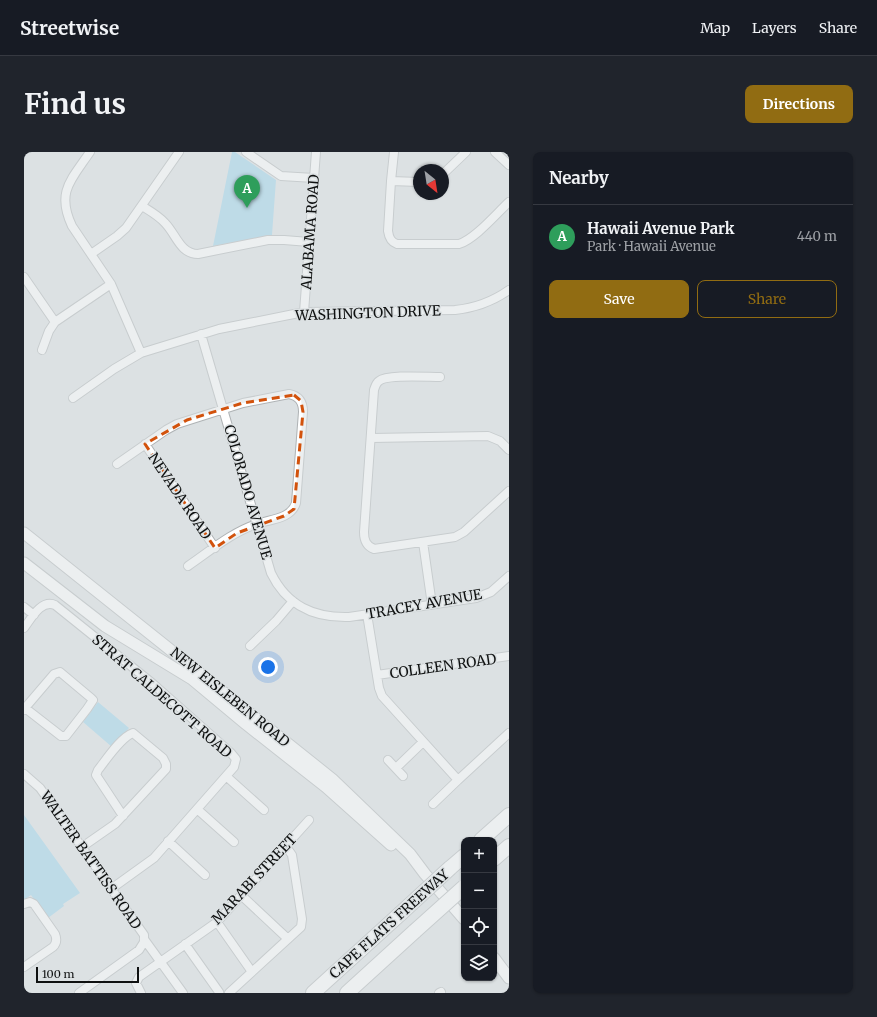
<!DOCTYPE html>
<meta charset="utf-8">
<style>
body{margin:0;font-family:Merriweather,serif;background:#20242c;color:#f1f3f6}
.controls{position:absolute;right:12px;bottom:12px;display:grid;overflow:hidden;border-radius:8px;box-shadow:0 1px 3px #0004}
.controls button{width:36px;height:36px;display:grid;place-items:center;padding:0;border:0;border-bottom:1px solid #363941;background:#171b24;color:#f1f3f6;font:20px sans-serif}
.compass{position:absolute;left:389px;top:12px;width:36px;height:36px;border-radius:50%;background:#171b24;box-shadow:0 1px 3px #0004;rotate:150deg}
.scale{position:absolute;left:12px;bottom:10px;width:103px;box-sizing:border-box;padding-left:4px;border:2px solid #0f1111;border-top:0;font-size:11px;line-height:14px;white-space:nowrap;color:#0f1111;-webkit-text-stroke:3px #dce1e3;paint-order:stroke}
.you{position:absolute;left:244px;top:515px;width:14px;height:14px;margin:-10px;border:3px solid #fff;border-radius:50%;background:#1a73e8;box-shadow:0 0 0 6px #1a73e833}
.badge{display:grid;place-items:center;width:26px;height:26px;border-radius:50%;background:#916c12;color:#fff;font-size:13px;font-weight:700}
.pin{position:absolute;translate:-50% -33px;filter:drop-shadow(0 1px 2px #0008)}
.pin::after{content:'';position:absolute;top:21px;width:14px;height:12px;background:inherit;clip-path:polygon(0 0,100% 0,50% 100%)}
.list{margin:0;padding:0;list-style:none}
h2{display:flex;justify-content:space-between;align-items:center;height:52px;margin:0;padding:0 16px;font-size:17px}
h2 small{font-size:13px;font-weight:400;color:#9ea1a6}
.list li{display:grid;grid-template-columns:26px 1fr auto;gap:12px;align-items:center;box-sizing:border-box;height:64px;padding:0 16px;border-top:1px solid #363941}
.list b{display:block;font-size:15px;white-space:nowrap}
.list p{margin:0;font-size:13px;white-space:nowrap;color:#9ea1a6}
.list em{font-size:13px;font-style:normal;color:#9ea1a6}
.actions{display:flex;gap:8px;padding:12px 16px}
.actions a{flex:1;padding:9px 0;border:1px solid #916c12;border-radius:8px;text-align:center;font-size:14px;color:#916c12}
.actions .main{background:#916c12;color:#fff}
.icon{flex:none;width:22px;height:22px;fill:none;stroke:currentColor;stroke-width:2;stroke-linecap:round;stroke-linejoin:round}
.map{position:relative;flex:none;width:485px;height:841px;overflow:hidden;border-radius:8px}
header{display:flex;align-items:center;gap:24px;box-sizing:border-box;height:56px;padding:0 20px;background:#171b24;border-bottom:1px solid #363941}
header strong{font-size:19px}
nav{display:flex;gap:22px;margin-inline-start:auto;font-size:14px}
.intro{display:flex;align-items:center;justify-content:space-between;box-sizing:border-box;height:96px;padding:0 24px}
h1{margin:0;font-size:28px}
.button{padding:10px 18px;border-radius:8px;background:#916c12;color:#fff;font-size:14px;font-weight:700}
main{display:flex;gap:24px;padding:0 24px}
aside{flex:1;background:#171b24;border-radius:8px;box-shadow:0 1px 3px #0004}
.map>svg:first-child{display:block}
.green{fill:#9ad2eb}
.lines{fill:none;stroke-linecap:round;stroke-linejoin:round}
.street-casing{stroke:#afb3b5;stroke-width:10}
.secondary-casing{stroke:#afb3b5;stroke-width:13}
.highway-casing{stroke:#afb3b5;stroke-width:16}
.street{stroke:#fff;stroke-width:8}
.secondary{stroke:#fff;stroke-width:11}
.highway{stroke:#fff;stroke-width:14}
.highway-bridge-casing{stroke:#afb3b5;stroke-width:16;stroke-linecap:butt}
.highway-bridge{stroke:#fff;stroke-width:14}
.marked{fill:none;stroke:#d2520c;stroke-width:3;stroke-dasharray:8 5;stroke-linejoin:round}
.labels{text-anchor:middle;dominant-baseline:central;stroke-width:3;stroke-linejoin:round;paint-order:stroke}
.street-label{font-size:14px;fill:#0f1111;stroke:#dce1e3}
</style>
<header>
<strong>Streetwise</strong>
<nav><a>Map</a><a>Layers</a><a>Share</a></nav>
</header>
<div class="intro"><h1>Find us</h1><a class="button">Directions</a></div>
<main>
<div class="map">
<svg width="485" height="841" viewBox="0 0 485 841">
<rect width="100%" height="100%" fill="#dce1e3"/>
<!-- green -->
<path class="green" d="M 208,0 L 211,0 L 252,28 L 248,83 L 189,94 Z
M 74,550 L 105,576 L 88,595 L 59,570 Z
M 0,663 L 56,741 L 39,752 L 40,754 L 24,766 L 7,743 L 0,748 Z"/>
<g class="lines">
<defs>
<path id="street" d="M 66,0 C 47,28 32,40 48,74 L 87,132 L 117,201
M 222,0 L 257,24 L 290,26
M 471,0 L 485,13
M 419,22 L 442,0
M 367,29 L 370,0
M 395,30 L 367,29 L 364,79 C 365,86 367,90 373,92 L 435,92 C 451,87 472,62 485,50
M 118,54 C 126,59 135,64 141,71 C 152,82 156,102 174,102 L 244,88 L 260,88 L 285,90
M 67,102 L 93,84 L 102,76 L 155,0
M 0,125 L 31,170
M 280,160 L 292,0
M 177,182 L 247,421 C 263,454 290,466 325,465 L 452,446 L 467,440 L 485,424
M 18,198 L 25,179 L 31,170 L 87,132
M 416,225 C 403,225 363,222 355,229 C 352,231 351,235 350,238 L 340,380 C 340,388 342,394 350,397 L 431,385 L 440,380 L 485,339
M 49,246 L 90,217 L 117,201 L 195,177 L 280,160 L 431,158 C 451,156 468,150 485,138
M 347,286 L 464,284 L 476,289 L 485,298
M 121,292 L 191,396
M 93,312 L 142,278 L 153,272 L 219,251 L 265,242 C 275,244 279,250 279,260 L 272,351 C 267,367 247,367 233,372 C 208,380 186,399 164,414
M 399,390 L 408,453
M 0,455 L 10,463
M 343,462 L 355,536 L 358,544 L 434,628 L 485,581
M 0,476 C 7,467 17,447 31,453 L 128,531 L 207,601 L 212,607 L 210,615 L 130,706 L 87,737
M 226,494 L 252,469 L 269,449
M 353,523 L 485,504
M 0,558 L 1,556 L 30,522 L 36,520 L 67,546 L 69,548 L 63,557 L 42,584 L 37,584 L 1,556
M 364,608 L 379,624
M 372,616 L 399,590
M 0,622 L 16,636 L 120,783 L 120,790 L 115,798 L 55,841
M 202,624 L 240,658
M 409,652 L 434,628
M 173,657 L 210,690
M 144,689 L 181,723
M 58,695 L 91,672 L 142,617 L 142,612 L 139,606 L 109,581 C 97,585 82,608 74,618 L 72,623 L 99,664
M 217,743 L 264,787
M 0,752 L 6,750 L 10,752 L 31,782 C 33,787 33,791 29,795 L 0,815
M 193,770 L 228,820
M 120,787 L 159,841
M 161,792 L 195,840
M 117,841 L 112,831 L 115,825 L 193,770 L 285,668
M 205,841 L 277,775 L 278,767 L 268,703 L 261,693
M 415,841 L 417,840"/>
<path id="secondary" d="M 0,381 L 308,627 L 386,702 L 401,722 L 440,767
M 0,411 L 81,474 L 168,527 L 222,572 L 302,635 L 367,693
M 470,806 L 485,826"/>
<path id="highway" d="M 457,688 L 485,663
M 470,707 L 485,694
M 426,716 L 440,704
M 289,841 L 376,762
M 323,841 L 391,779"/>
</defs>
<!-- street casing -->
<use href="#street" class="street-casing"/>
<!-- secondary casing -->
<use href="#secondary" class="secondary-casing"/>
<!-- highway casing -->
<use href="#highway" class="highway-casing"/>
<!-- street -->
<use href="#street" class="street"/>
<!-- secondary -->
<use href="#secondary" class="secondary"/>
<!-- highway -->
<use href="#highway" class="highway"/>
<defs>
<path id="highway-bridge" d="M 376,762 L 426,716
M 391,779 L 440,735"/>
</defs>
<!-- highway-bridge casing -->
<use href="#highway-bridge" class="highway-bridge-casing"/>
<!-- highway-bridge -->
<use href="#highway-bridge" class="highway-bridge"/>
</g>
<!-- marked area -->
<path d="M0 0H485V841H0ZM 270,243 L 277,249 L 279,260 L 270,357 L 260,364 L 213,381 L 191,396 L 121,292 L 163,268 L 219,251 Z" fill="#dce1e3" fill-opacity=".55" fill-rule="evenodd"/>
<path class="marked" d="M 270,243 L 277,249 L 279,260 L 270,357 L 260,364 L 213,381 L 191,396 L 121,292 L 163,268 L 219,251 Z"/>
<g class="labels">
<!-- street labels -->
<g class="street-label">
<text transform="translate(286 80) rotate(-86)">ALABAMA ROAD</text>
<text transform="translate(344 161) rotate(-2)">WASHINGTON DRIVE</text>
<text transform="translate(224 340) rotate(74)">COLORADO AVENUE</text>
<text transform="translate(156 344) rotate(56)">NEVADA ROAD</text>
<text transform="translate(400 452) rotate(-10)">TRACEY AVENUE</text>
<text transform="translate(419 514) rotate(-8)">COLLEEN ROAD</text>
<text transform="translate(138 544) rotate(41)">STRAT CALDECOTT ROAD</text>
<text transform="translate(206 545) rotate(39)">NEW EISLEBEN ROAD</text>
<text transform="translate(67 708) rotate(55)">WALTER BATTISS ROAD</text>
<text transform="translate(230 727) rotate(-47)">MARABI STREET</text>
<text transform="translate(365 772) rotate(-42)">CAPE FLATS FREEWAY</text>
</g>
</g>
</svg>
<div class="controls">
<button>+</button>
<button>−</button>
<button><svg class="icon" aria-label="locate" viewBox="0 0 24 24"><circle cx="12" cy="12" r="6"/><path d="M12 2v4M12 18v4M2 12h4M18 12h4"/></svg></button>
<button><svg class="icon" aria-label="layers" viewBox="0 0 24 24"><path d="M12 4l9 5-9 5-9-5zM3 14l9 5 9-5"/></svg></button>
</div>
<svg class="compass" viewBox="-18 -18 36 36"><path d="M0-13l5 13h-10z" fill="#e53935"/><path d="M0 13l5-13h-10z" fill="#9ea1a6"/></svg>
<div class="scale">100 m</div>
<div class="you"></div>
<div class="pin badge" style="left:223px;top:56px;background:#2e9e5b">A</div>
</div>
<aside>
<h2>Nearby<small></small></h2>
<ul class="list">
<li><span class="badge" style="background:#2e9e5b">A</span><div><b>Hawaii Avenue Park</b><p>Park · Hawaii Avenue</p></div><em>440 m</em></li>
</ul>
<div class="actions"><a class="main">Save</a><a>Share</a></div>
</aside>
</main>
